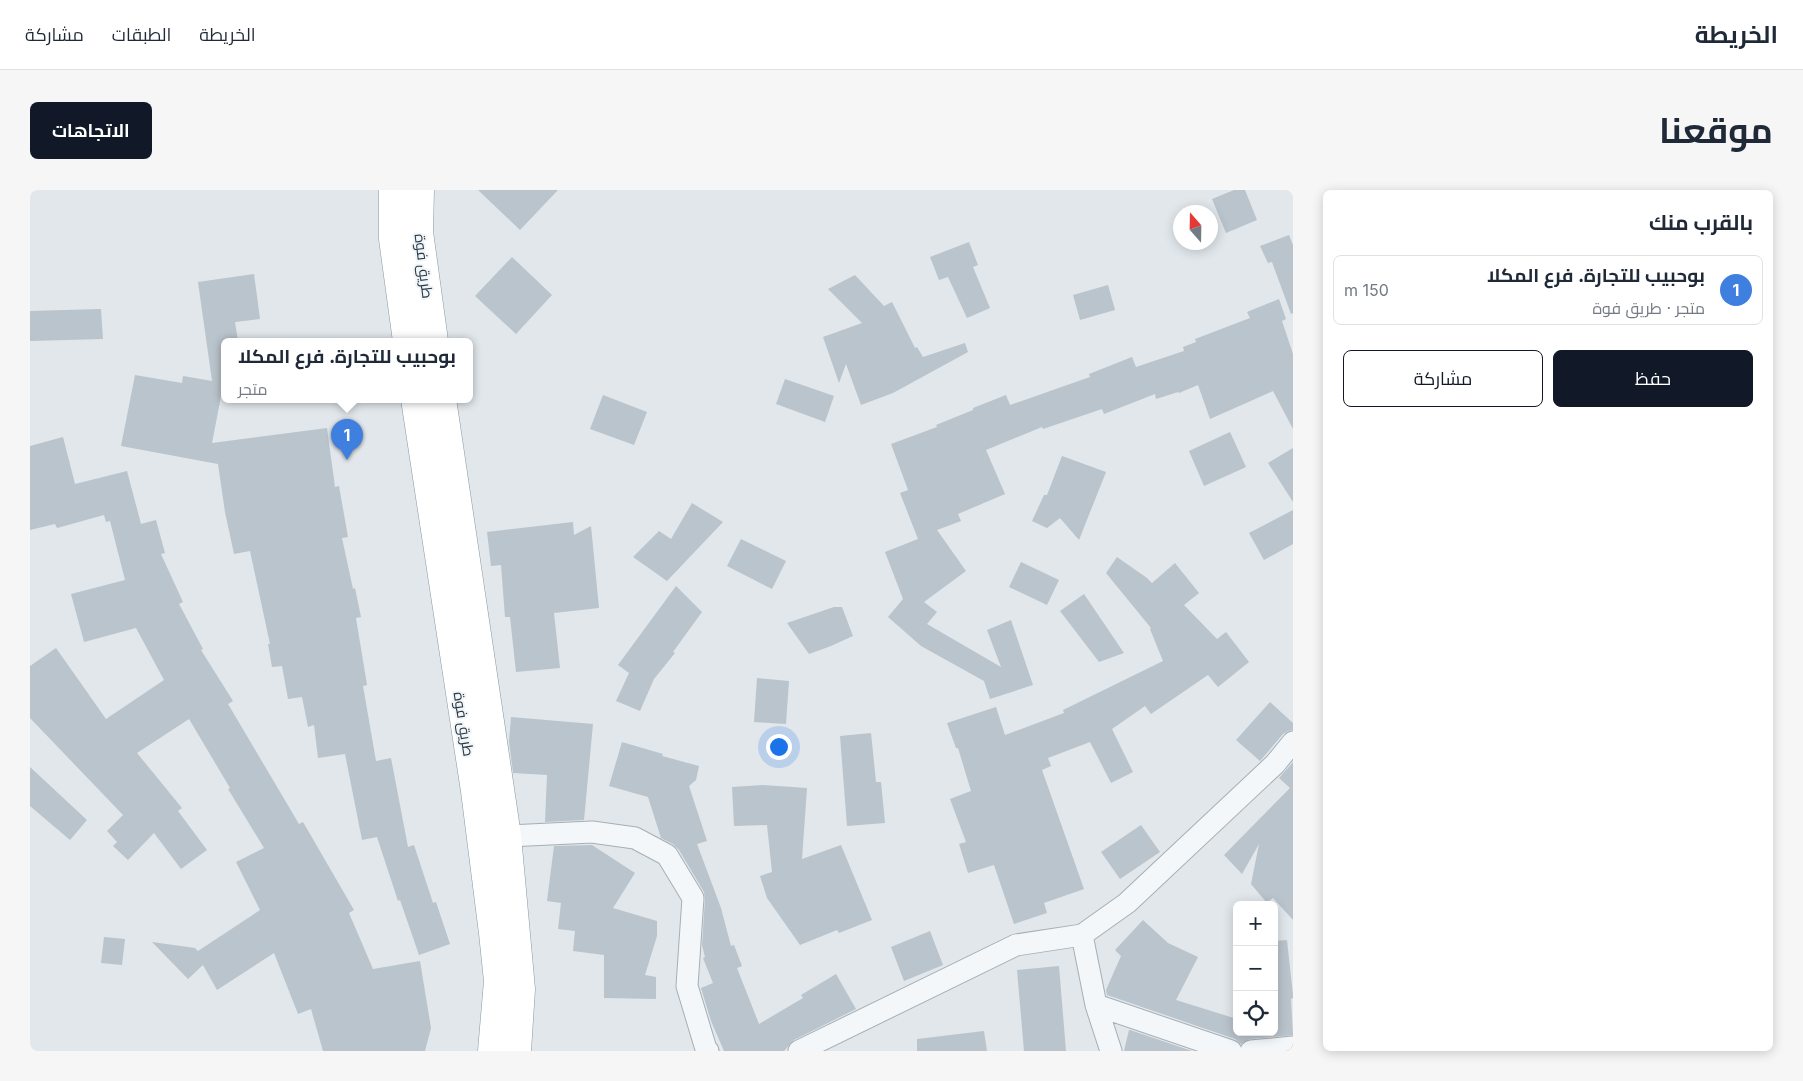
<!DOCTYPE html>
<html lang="ar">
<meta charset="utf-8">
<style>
body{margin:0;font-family:Inter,Cairo,sans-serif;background:#f6f6f7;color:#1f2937;direction:rtl}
.controls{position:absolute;right:15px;bottom:15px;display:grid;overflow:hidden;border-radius:8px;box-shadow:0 2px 12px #0003}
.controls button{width:45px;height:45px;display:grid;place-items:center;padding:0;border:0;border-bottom:1px solid #e0e1e3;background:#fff;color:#1f2937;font:25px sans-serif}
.compass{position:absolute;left:1143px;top:15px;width:45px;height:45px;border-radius:50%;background:#fff;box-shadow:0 2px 12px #0003;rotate:340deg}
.you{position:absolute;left:748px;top:556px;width:18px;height:18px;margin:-12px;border:4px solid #fff;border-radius:50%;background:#1a73e8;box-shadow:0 0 0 8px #1a73e833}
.badge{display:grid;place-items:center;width:32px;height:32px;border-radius:50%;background:#111827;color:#fff;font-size:16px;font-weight:700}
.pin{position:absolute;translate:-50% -41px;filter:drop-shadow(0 1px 2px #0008)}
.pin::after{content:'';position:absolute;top:26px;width:18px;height:15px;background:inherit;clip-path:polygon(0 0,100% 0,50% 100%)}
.popup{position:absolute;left:191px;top:148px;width:252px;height:65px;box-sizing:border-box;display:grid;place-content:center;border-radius:8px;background:#fff;filter:drop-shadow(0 1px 4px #0005);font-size:16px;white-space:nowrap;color:#747a83}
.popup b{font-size:19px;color:#1f2937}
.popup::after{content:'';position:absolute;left:50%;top:100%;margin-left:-10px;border:10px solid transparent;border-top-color:#fff}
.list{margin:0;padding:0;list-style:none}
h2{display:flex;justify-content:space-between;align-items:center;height:65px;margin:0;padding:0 20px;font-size:21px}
h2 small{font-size:16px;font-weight:400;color:#747a83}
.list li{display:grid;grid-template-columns:32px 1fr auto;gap:15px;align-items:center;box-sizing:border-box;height:70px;margin:0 10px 10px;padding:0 10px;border:1px solid #e0e1e3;border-radius:8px}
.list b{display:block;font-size:19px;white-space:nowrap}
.list p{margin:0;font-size:16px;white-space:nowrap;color:#747a83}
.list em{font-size:16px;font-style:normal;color:#747a83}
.actions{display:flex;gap:10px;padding:15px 20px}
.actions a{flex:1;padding:11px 0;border:1px solid #111827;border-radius:8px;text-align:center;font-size:18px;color:#111827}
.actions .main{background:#111827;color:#fff}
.icon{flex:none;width:28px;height:28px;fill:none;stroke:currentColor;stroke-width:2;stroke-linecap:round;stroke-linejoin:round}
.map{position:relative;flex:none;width:1263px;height:861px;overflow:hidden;direction:ltr;border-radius:8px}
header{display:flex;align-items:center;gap:30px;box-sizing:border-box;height:70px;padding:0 25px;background:#fff;border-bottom:1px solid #e0e1e3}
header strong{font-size:24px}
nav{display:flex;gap:28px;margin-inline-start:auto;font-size:18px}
.intro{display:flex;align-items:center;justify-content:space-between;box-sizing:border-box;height:120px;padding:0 30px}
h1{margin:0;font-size:35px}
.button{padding:12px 22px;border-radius:8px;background:#111827;color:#fff;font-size:18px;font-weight:700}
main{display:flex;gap:30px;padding:0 30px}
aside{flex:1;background:#fff;border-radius:8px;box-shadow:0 2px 12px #0003}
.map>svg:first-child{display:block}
.building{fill:#bac4cc}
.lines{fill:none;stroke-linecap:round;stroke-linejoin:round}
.minor-casing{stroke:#a5afb6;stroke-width:23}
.trunk-casing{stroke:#8798a4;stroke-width:29}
.minor{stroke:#f4f7f9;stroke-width:21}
.trunk{stroke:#fff;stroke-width:28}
.labels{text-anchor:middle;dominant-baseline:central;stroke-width:4;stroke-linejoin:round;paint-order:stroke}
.street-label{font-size:15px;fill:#273845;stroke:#f1f5f8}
</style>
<header>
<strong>الخريطة</strong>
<nav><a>الخريطة</a><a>الطبقات</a><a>مشاركة</a></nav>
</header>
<div class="intro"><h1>موقعنا</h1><a class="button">الاتجاهات</a></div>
<main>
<aside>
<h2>بالقرب منك<small></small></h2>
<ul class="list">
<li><span class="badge" style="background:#3f7fe0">1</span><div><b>بوحبيب للتجارة. فرع المكلا</b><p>متجر · طريق فوة</p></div><em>150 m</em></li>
</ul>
<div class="actions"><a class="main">حفظ</a><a>مشاركة</a></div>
</aside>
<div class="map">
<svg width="1263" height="861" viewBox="0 0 1263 861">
<rect width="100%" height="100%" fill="#e1e7eb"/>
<!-- building -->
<path class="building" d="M 448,0 L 528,0 L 490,40 Z
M 1204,0 L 1215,0 L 1227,30 L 1196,43 L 1182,9 Z
M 1259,45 L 1263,55 L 1263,123 L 1261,124 L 1242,72 L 1238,73 L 1230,56 Z
M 939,52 L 948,75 L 943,77 L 960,118 L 937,128 L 918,87 L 909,90 L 900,67 Z
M 482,67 L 522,105 L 486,144 L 445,106 Z
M 224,84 L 230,129 L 205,132 L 208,151 L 194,151 L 194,201 L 192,201 L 182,253 L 297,238 L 305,297 L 309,296 L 318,347 L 312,348 L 323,399 L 325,398 L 331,427 L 326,428 L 337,495 L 333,496 L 346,571 L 361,568 L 378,657 L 384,655 L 403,713 L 406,712 L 420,754 L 389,765 L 370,710 L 368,711 L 347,647 L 332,650 L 315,564 L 288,568 L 284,535 L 278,537 L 272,507 L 258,509 L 252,476 L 242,477 L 238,454 L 240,454 L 220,361 L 204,364 L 195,322 L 188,274 L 91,256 L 105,185 L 152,193 L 153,186 L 182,191 L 168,92 Z
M 825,85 L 854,116 L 862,112 L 885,158 L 887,157 L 893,167 L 935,153 L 938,162 L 863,203 L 831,215 L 816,174 L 809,193 L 793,147 L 832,133 L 798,99 Z
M 1078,95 L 1085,120 L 1050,130 L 1043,105 Z
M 1249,109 L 1256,129 L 1252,131 L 1263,164 L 1263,239 L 1243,201 L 1180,229 L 1168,195 L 1149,203 L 1148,202 L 1126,209 L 1125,204 L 1074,224 L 1072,219 L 1013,239 L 1012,237 L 956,260 L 975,304 L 928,324 L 931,331 L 907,340 L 936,381 L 894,412 L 907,422 L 897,434 L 971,477 L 957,440 L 981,430 L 1003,495 L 960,509 L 954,491 L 891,456 L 858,427 L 873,409 L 855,362 L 888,349 L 870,303 L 878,300 L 861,254 L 907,237 L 906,235 L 943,220 L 943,218 L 976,205 L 980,215 L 1060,187 L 1059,184 L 1102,167 L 1106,177 L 1154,161 L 1153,157 L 1166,152 L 1165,149 L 1220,128 L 1217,122 Z
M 71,119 L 73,149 L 0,151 L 0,121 Z
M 755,189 L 804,206 L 795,232 L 746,214 Z
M 573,205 L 617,222 L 604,255 L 560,239 Z
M 1200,242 L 1216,277 L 1174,296 L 1159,261 Z
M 33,247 L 45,294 L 97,281 L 111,334 L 126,330 L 135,363 L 131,364 L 153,412 L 149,414 L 173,459 L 171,460 L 203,511 L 198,514 L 269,634 L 273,632 L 324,720 L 319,723 L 343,779 L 390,771 L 401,838 L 395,861 L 293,861 L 281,819 L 268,824 L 244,763 L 187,800 L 173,775 L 158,789 L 122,752 L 165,758 L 168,761 L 230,720 L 206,672 L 234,658 L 198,599 L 200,598 L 159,529 L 107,563 L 152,618 L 148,621 L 177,660 L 151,679 L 124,643 L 98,670 L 83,656 L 87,652 L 77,641 L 93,625 L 0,528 L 0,476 L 26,458 L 76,529 L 134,490 L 106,438 L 54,452 L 41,404 L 95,390 L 80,331 L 76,332 L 74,325 L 27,338 L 25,334 L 0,340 L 0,256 Z
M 1263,258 L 1263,312 L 1238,273 Z
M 1032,266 L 1076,282 L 1049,350 L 1030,328 L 1017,338 L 1002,331 L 1014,305 L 1017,305 Z
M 662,313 L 693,332 L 637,391 L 603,367 L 629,341 L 641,349 Z
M 1263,320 L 1263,354 L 1234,370 L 1219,343 Z
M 543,332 L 544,345 L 561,336 L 569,418 L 524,423 L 530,478 L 486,482 L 480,427 L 475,427 L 471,375 L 461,376 L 457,342 Z
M 711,349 L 756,371 L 742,399 L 697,376 Z
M 1087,367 L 1117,388 L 1122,393 L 1145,373 L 1169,403 L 1154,415 L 1187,449 L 1196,442 L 1219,472 L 1188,497 L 1178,485 L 1121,524 L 1115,516 L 1082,539 L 1103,582 L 1081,593 L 1060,552 L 1018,568 L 1021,576 L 1012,580 L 1054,699 L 1014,713 L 1017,723 L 984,734 L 964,675 L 938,683 L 929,654 L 936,652 L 920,609 L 941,601 L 928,558 L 926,558 L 917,533 L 966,517 L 975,545 L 1034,523 L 1033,520 L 1133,471 L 1120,439 L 1121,438 L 1076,383 Z
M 991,372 L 1029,390 L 1017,415 L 979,397 Z
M 646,396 L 672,422 L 643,462 L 645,463 L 624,489 L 610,521 L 586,511 L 599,483 L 588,475 Z
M 1054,404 L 1094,463 L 1069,472 L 1030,421 Z
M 804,417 L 812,417 L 823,446 L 801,456 L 779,464 L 757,433 Z
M 727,488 L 759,491 L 756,534 L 724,532 Z
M 1240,512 L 1263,533 L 1263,540 L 1258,541 L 1253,544 L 1230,571 L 1206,550 Z
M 481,527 L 563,534 L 554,630 L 515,632 L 517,585 L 483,583 L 479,551 Z
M 841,543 L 846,592 L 851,592 L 855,633 L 817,636 L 810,546 Z
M 592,552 L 633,564 L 632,566 L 669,576 L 666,590 L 659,596 L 677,651 L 667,654 L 691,718 L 701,756 L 704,755 L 712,776 L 707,778 L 729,834 L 773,808 L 771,805 L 806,784 L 826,819 L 764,850 L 754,861 L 694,861 L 681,831 L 671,798 L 683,793 L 673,768 L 675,767 L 672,755 L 675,709 L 674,702 L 649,660 L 643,654 L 631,648 L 618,607 L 579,596 Z
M 1263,572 L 1263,730 L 1243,708 L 1237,713 L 1221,694 L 1229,654 L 1212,684 L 1194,665 L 1260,598 L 1249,588 Z
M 0,577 L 57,630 L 40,650 L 0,616 Z
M 733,595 L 777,598 L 772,669 L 811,655 L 842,730 L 809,743 L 807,740 L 770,755 L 737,708 L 730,686 L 742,682 L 737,635 L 704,636 L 702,597 Z
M 1111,635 L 1130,662 L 1090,689 L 1071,662 Z
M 562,655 L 605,683 L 583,718 L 627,731 L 627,746 L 615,785 L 626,787 L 626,809 L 574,808 L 574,765 L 543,761 L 545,741 L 528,739 L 531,713 L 517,711 L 524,656 Z
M 1113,730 L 1138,753 L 1168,767 L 1146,810 L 1207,829 L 1207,842 L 1244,842 L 1244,751 L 1257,750 L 1263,805 L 1263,808 L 1261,809 L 1263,845 L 1220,849 L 1211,854 L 1205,849 L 1077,805 L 1076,800 L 1091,766 L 1085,760 Z
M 900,741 L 913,775 L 874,791 L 861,757 Z
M 74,747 L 95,749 L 92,775 L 71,773 Z
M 1029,776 L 1036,861 L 994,861 L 987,780 Z
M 1099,840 L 1100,840 L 1162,861 L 1094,861 Z
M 954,841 L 957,861 L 887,861 L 887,849 Z"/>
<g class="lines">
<defs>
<path id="minor" d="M 477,646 L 562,642 L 605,648 L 637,665 L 663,708 L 657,796 L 676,859 L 678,861
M 1052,745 L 1066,815 L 1081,861
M 1066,815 L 1201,861
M 769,861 L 986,755 L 1052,745 L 1097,713 L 1245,574 L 1263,552
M 1221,861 L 1263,857"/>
<path id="trunk" d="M 363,0 L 363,49 L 377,151
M 390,0 L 389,42 L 404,151
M 385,209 L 445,601 L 463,743 L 468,791 L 462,861
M 412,209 L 477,646 L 491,799 L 487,861"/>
</defs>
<!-- minor casing -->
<use href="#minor" class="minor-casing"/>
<!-- trunk casing -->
<use href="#trunk" class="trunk-casing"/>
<!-- minor -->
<use href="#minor" class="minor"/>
<!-- trunk -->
<use href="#trunk" class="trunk"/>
</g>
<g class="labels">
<!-- street labels -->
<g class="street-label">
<text transform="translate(394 76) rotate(83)">طريق فوة</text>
<text transform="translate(434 534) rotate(81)">طريق فوة</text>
</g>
</g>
</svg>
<div class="controls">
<button>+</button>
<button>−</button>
<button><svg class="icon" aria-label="locate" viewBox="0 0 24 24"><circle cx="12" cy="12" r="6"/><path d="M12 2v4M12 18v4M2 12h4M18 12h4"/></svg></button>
</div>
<svg class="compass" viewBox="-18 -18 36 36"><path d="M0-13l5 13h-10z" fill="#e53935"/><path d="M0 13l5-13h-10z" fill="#747a83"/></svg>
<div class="you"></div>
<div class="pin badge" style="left:317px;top:270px;background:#3f7fe0">1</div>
<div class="popup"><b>بوحبيب للتجارة. فرع المكلا</b>متجر</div>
</div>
</main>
